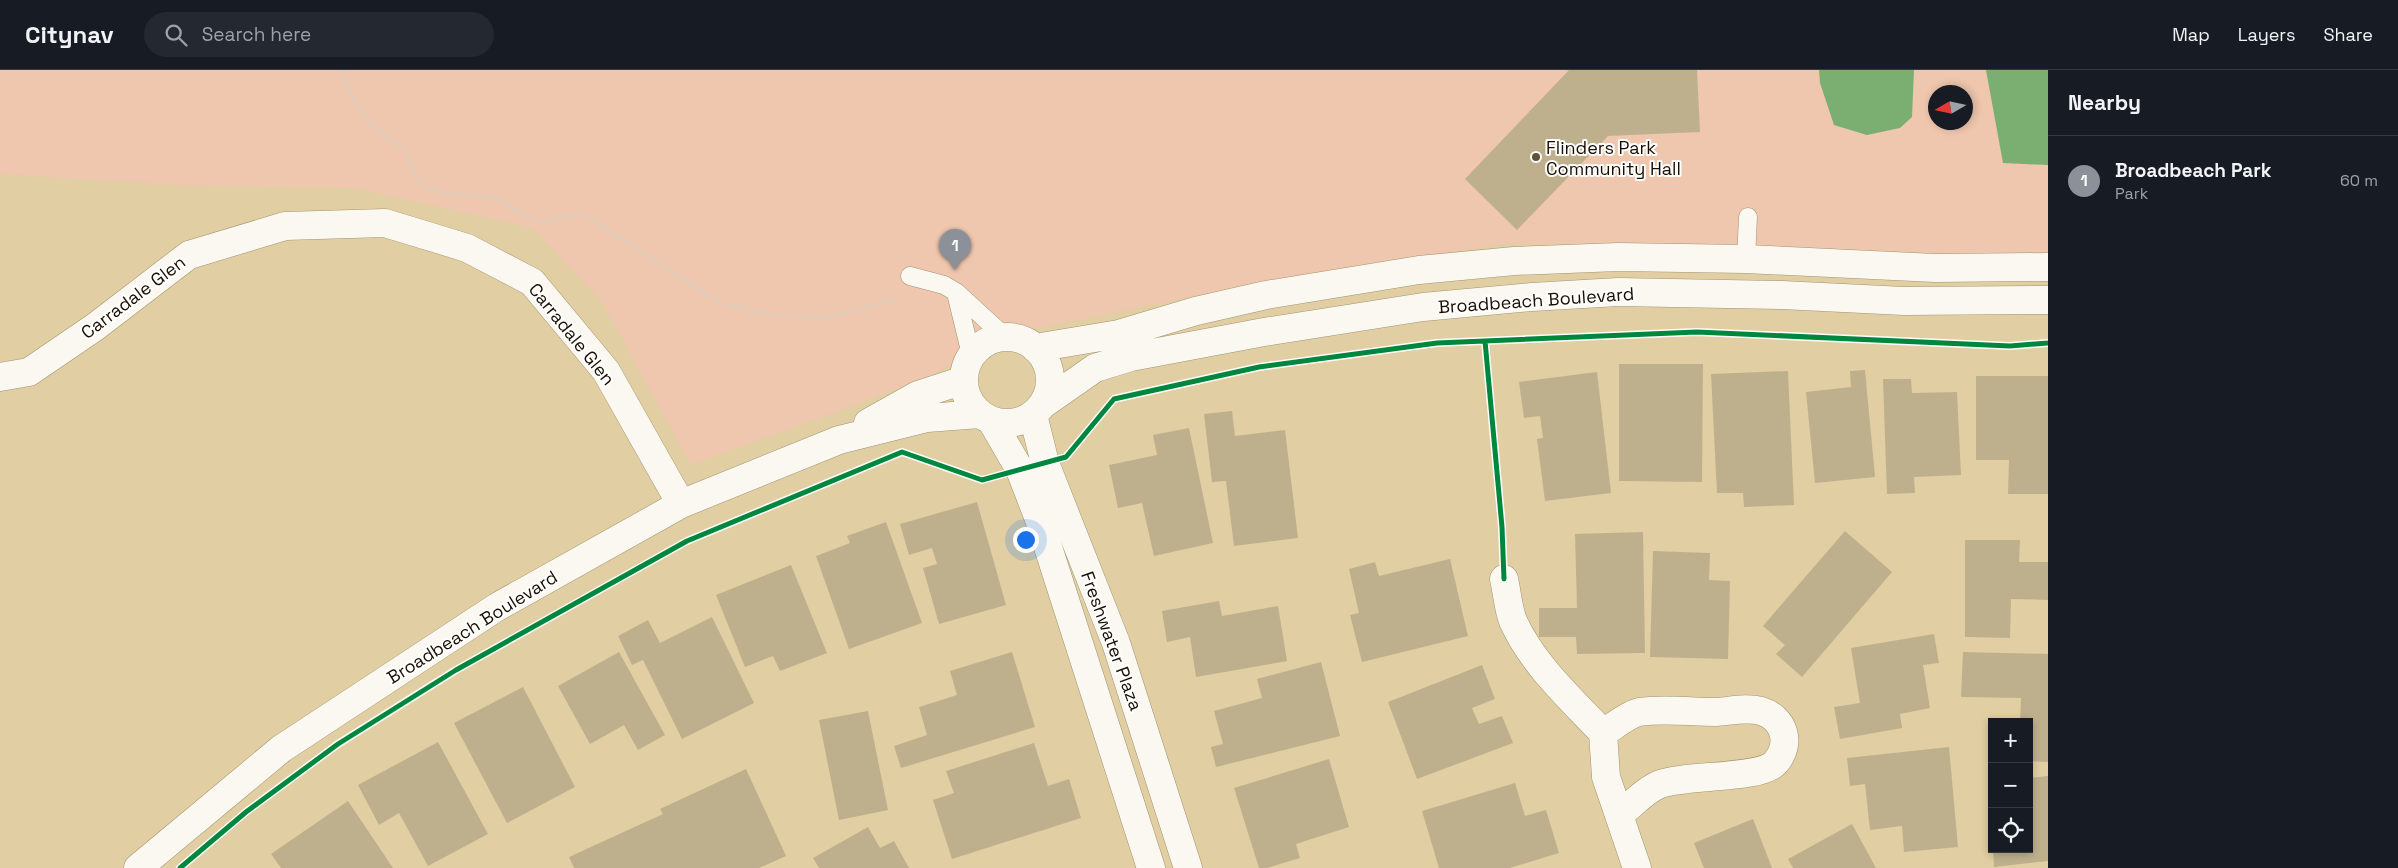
<!DOCTYPE html>
<meta charset="utf-8">
<style>
body{margin:0;font-family:"Space Grotesk",sans-serif;background:#242831;color:#f1f3f6}
.controls{position:absolute;right:15px;bottom:15px;display:grid;overflow:hidden;border-radius:0px;box-shadow:0 2px 8px #0003}
.controls button{width:45px;height:45px;display:grid;place-items:center;padding:0;border:0;border-bottom:1px solid #363941;background:#171b24;color:#f1f3f6;font:25px sans-serif}
.compass{position:absolute;left:1928px;top:15px;width:45px;height:45px;border-radius:50%;background:#171b24;box-shadow:0 2px 8px #0003;rotate:261deg}
.you{position:absolute;left:1025px;top:469px;width:18px;height:18px;margin:-12px;border:4px solid #fff;border-radius:50%;background:#1a73e8;box-shadow:0 0 0 8px #1a73e833}
.badge{display:grid;place-items:center;width:32px;height:32px;border-radius:50%;background:#8c9099;color:#fff;font-size:16px;font-weight:700}
.pin{position:absolute;translate:-50% -41px;filter:drop-shadow(0 1px 2px #0008)}
.pin::after{content:'';position:absolute;top:26px;width:18px;height:15px;background:inherit;clip-path:polygon(0 0,100% 0,50% 100%)}
.list{margin:0;padding:0;list-style:none}
h2{display:flex;justify-content:space-between;align-items:center;height:65px;margin:0;padding:0 20px;font-size:21px}
h2 small{font-size:16px;font-weight:400;color:#9ea1a6}
.list li{display:grid;grid-template-columns:32px 1fr auto;gap:15px;align-items:center;box-sizing:border-box;height:90px;padding:0 20px;border-top:1px solid #363941}
.list b{display:block;font-size:19px;white-space:nowrap}
.list p{margin:0;font-size:16px;white-space:nowrap;color:#9ea1a6}
.list em{font-size:16px;font-style:normal;color:#9ea1a6}
.icon{flex:none;width:28px;height:28px;fill:none;stroke:currentColor;stroke-width:2;stroke-linecap:round;stroke-linejoin:round}
.map{position:relative;flex:none;width:2048px;height:798px;overflow:hidden}
header{display:flex;align-items:center;gap:30px;box-sizing:border-box;height:70px;padding:0 25px;background:#171b24;border-bottom:1px solid #363941}
header strong{font-size:24px}
nav{display:flex;gap:28px;margin-inline-start:auto;font-size:18px}
.search{width:350px;height:45px;background:#242831;display:flex;align-items:center;gap:12px;box-sizing:border-box;padding:0 18px;border-radius:28px;color:#9ea1a6;font-size:19px}
main{display:flex}
aside{flex:1;background:#171b24}
.map>svg:first-child{display:block}
.green{fill:#efc6ae;fill-rule:evenodd}
.water{fill:#7baf71}
.building{fill:#bfb08d}
.lines{fill:none;stroke-linecap:round;stroke-linejoin:round}
.service-casing{stroke:#a2946f;stroke-width:19}
.minor-casing{stroke:#a2946f;stroke-width:29}
.path{stroke:#d6d0c2;stroke-width:3;stroke-dasharray:2.5 2.5;stroke-linecap:butt}
.service{stroke:#faf8f1;stroke-width:18}
.minor{stroke:#faf8f1;stroke-width:28}
.cycleway-casing{stroke:#fefefe;stroke-width:8}
.cycleway{stroke:#00873e;stroke-width:5}
.poi-dot{fill:#5f5239;stroke:#fefefe;stroke-width:2}
.labels{text-anchor:middle;dominant-baseline:central;stroke-width:4;stroke-linejoin:round;paint-order:stroke}
.poi-label{font-size:18px;fill:#190f00;stroke:#fefefe;text-anchor:start}
.street-label{font-size:18px;fill:#190f00;stroke:#fefefe}
</style>
<header>
<strong>Citynav</strong>
<div class="search"><svg class="icon" aria-label="search" viewBox="0 0 24 24"><circle cx="10" cy="10" r="6"/><path d="M15 15l6 6"/></svg>Search here</div>
<nav><a>Map</a><a>Layers</a><a>Share</a></nav>
</header>
<main>
<div class="map">
<svg width="2048" height="798" viewBox="0 0 2048 798">
<rect width="100%" height="100%" fill="#e1cea2"/>
<!-- green -->
<path class="green" d="M 0,0 L 2048,0 L 2048,189 L 1877,187 L 1510,173 L 1264,212 L 1019,262 L 919,311 L 691,395 L 602,232 L 533,158 L 355,118 L 182,115 L 0,104 ZM 1936,22 L 1966,22 L 1966,52 L 1936,52 Z"/>
<!-- water -->
<path class="water" d="M 1819,0 L 1914,0 L 1912,47 L 1900,58 L 1867,65 L 1834,55 L 1820,13 Z
M 1986,0 L 2048,0 L 2048,95 L 2003,93 Z"/>
<!-- building -->
<path class="building" d="M 1569,0 L 1697,0 L 1700,62 L 1608,66 L 1517,160 L 1465,109 Z
M 1619,294 L 1703,294 L 1702,412 L 1619,411 Z
M 1865,300 L 1875,407 L 1815,413 L 1806,322 L 1851,317 L 1850,301 Z
M 1788,301 L 1794,435 L 1744,437 L 1743,423 L 1717,423 L 1711,304 Z
M 1597,302 L 1611,423 L 1545,431 L 1537,369 L 1543,368 L 1540,346 L 1524,348 L 1519,312 Z
M 1976,306 L 2048,306 L 2048,424 L 2008,424 L 2009,390 L 1976,390 Z
M 1883,309 L 1911,309 L 1912,323 L 1957,322 L 1961,405 L 1914,407 L 1915,423 L 1887,424 Z
M 1232,341 L 1235,366 L 1285,360 L 1298,468 L 1234,476 L 1226,411 L 1212,412 L 1204,344 Z
M 1189,358 L 1213,473 L 1154,486 L 1142,433 L 1118,438 L 1109,395 L 1157,385 L 1153,365 Z
M 977,432 L 1006,535 L 939,554 L 923,498 L 937,494 L 932,478 L 909,485 L 900,454 Z
M 886,452 L 922,553 L 849,579 L 816,486 L 850,473 L 847,466 Z
M 1845,461 L 1892,502 L 1802,607 L 1776,584 L 1785,575 L 1763,556 Z
M 1643,462 L 1645,583 L 1577,584 L 1576,567 L 1539,567 L 1539,538 L 1577,538 L 1575,464 Z
M 1965,470 L 2020,470 L 2019,492 L 2048,492 L 2048,530 L 2011,529 L 2010,568 L 1965,567 Z
M 1653,481 L 1710,483 L 1709,510 L 1730,511 L 1728,589 L 1650,587 Z
M 1450,489 L 1468,566 L 1362,592 L 1350,545 L 1359,543 L 1349,499 L 1375,492 L 1379,506 Z
M 791,495 L 827,583 L 780,601 L 773,586 L 745,597 L 716,525 Z
M 1219,531 L 1222,546 L 1278,536 L 1287,591 L 1196,607 L 1190,567 L 1167,572 L 1162,541 Z
M 712,547 L 754,633 L 682,669 L 643,590 L 632,595 L 618,566 L 648,550 L 660,573 Z
M 1934,564 L 1939,593 L 1923,595 L 1930,638 L 1900,644 L 1902,658 L 1840,669 L 1834,637 L 1860,633 L 1851,578 Z
M 619,582 L 665,665 L 638,680 L 624,655 L 590,674 L 558,616 Z
M 1012,582 L 1035,657 L 901,698 L 894,676 L 927,665 L 919,637 L 957,625 L 950,601 Z
M 1963,582 L 2048,584 L 2048,692 L 2029,691 L 2029,652 L 2020,652 L 2021,628 L 1961,627 Z
M 1321,592 L 1340,666 L 1216,697 L 1211,677 L 1223,674 L 1214,641 L 1262,628 L 1257,609 Z
M 1482,595 L 1495,629 L 1472,638 L 1479,654 L 1502,646 L 1513,673 L 1417,709 L 1388,632 Z
M 523,617 L 575,717 L 507,753 L 454,653 Z
M 868,641 L 888,740 L 839,750 L 819,650 Z
M 438,672 L 488,764 L 428,796 L 399,743 L 379,755 L 358,715 Z
M 1034,673 L 1048,716 L 1069,709 L 1081,748 L 952,789 L 933,730 L 954,723 L 946,701 Z
M 1949,677 L 1958,777 L 1904,782 L 1902,756 L 1870,760 L 1865,714 L 1850,716 L 1847,688 Z
M 1329,689 L 1349,757 L 1296,774 L 1300,788 L 1267,798 L 1259,798 L 1234,718 Z
M 746,699 L 786,786 L 759,798 L 574,798 L 569,787 L 663,744 L 660,739 Z
M 2048,706 L 2048,791 L 1994,797 L 1993,779 L 2029,779 L 2029,708 Z
M 1515,713 L 1525,746 L 1546,740 L 1559,783 L 1510,798 L 1439,798 L 1422,741 Z
M 348,731 L 393,798 L 281,798 L 271,784 Z
M 1988,733 L 1992,733 L 1992,759 L 1990,759 Z
M 1753,749 L 1772,798 L 1704,798 L 1694,773 Z
M 1852,754 L 1876,798 L 1793,798 L 1788,789 Z
M 868,757 L 880,778 L 894,771 L 909,798 L 819,798 L 813,788 Z"/>
<g class="lines">
<defs>
<path id="service" d="M 1746,189 L 1748,147
M 910,206 L 944,215 L 956,222 L 1004,266
M 956,223 L 971,285"/>
<path id="minor" d="M964 310a43 43 0 1 1 86 0a43 43 0 1 1-86 0Z
M 1035,278 L 1119,264 L 1196,241 L 1266,225 L 1419,200 L 1514,191 L 1618,187 L 1746,189 L 1935,198 L 2048,197
M 0,307 L 29,302 L 95,257 L 189,185 L 285,156 L 385,153 L 467,178 L 532,212 L 606,301 L 681,434
M 1042,335 L 1095,298 L 1131,287 L 1264,262 L 1423,237 L 1532,227 L 1618,222 L 1782,225 L 1904,231 L 2048,230
M 1033,345 L 1045,393 L 1116,573 L 1188,798
M 991,350 L 1020,400 L 1039,449 L 1151,798
M 868,353 L 918,325 L 964,310
M 1504,509 C 1507,522 1508,538 1513,551 C 1533,595 1570,628 1603,663 L 1606,707 L 1637,798
M 1603,663 C 1613,657 1627,645 1639,642 C 1664,638 1691,642 1716,642 C 1730,641 1747,637 1761,641 C 1784,648 1792,673 1776,692 C 1762,710 1683,704 1658,715 C 1644,721 1631,736 1619,745
M 138,798 L 281,679 L 497,537 L 681,434 L 839,370 L 927,348 L 979,344"/>
</defs>
<!-- service casing -->
<use href="#service" class="service-casing"/>
<!-- minor casing -->
<use href="#minor" class="minor-casing"/>
<!-- path -->
<path class="path" d="M 345,0 L 348,20 L 371,55 L 406,80 L 415,107 L 426,119 L 453,124 L 498,127 L 518,143 L 542,152 L 582,144 L 721,233 L 769,245 L 831,247 L 897,228"/>
<!-- service -->
<use href="#service" class="service"/>
<!-- minor -->
<use href="#minor" class="minor"/>
<defs>
<path id="cycleway" d="M 1485,271 L 1502,457 L 1504,509
M 180,798 L 246,742 L 338,674 L 456,600 L 687,471 L 902,382 L 982,410 L 1066,387 L 1114,329 L 1259,297 L 1437,273 L 1697,262 L 2010,276 L 2048,273"/>
</defs>
<!-- cycleway casing -->
<use href="#cycleway" class="cycleway-casing"/>
<!-- cycleway -->
<use href="#cycleway" class="cycleway"/>
</g>
<!-- markers -->
<circle class="poi-dot" cx="1536" cy="87" r="5"/>
<g class="labels">
<!-- poi labels -->
<g class="poi-label">
<text x="1546" y="77">Flinders Park<tspan x="1546" dy="21">Community Hall</tspan></text>
</g>
<!-- street labels -->
<g class="street-label">
<text transform="translate(133 227) rotate(-37)">Carradale Glen</text>
<text transform="translate(1536 230) rotate(-4)">Broadbeach Boulevard</text>
<text transform="translate(572 264) rotate(51)">Carradale Glen</text>
<text transform="translate(472 557) rotate(-32)">Broadbeach Boulevard</text>
<text transform="translate(1112 571) rotate(70)">Freshwater Plaza</text>
</g>
</g>
</svg>
<div class="controls">
<button>+</button>
<button>−</button>
<button><svg class="icon" aria-label="locate" viewBox="0 0 24 24"><circle cx="12" cy="12" r="6"/><path d="M12 2v4M12 18v4M2 12h4M18 12h4"/></svg></button>
</div>
<svg class="compass" viewBox="-18 -18 36 36"><path d="M0-13l5 13h-10z" fill="#e53935"/><path d="M0 13l5-13h-10z" fill="#9ea1a6"/></svg>
<div class="you"></div>
<div class="pin badge" style="left:955px;top:200px">1</div>
</div>
<aside>
<h2>Nearby<small></small></h2>
<ul class="list">
<li><span class="badge">1</span><div><b>Broadbeach Park</b><p>Park</p></div><em>60 m</em></li>
</ul>
</aside>
</main>
